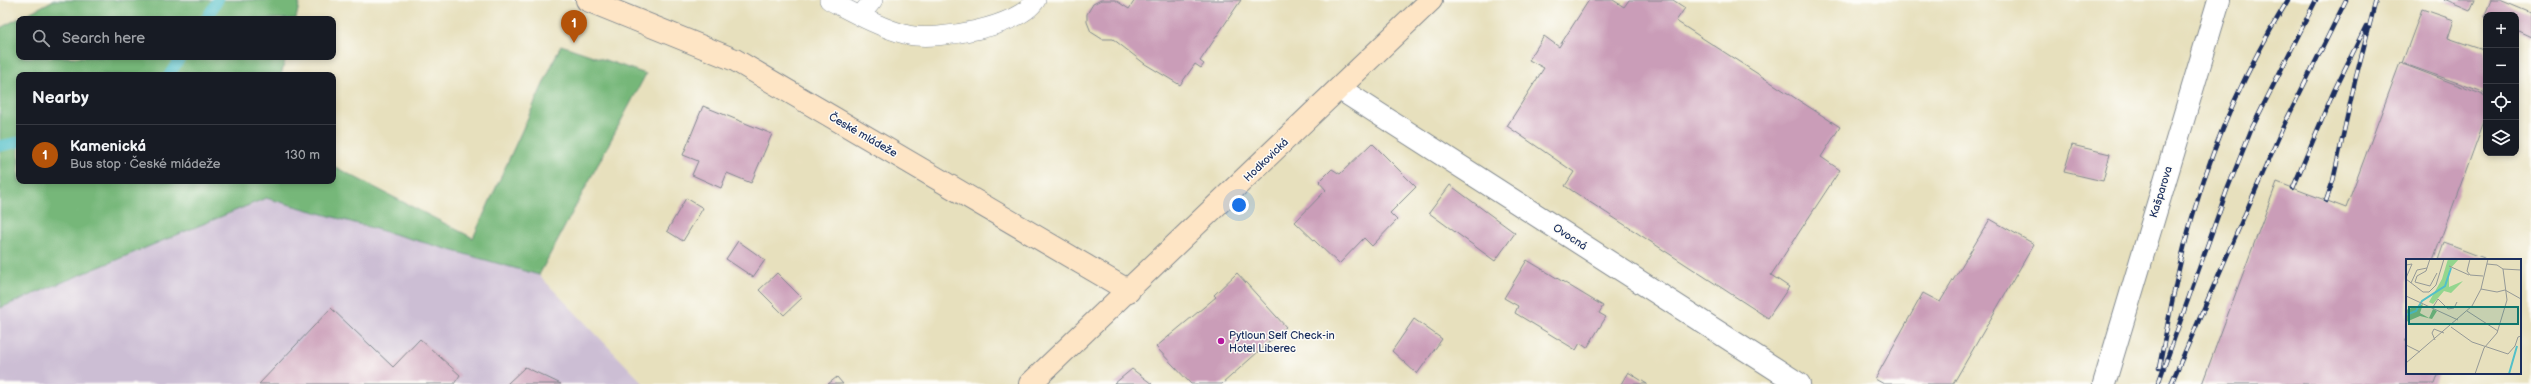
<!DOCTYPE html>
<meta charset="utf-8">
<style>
body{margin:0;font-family:"Balsamiq Sans",sans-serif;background:#20242c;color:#f1f3f6}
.controls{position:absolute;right:12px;top:12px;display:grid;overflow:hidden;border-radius:8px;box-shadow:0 2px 6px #0003}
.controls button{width:36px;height:36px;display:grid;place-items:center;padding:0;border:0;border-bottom:1px solid #363941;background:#171b24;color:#f1f3f6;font:20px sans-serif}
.you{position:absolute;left:1239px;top:205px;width:14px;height:14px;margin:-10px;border:3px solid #fff;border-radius:50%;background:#1a73e8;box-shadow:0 0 0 6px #1a73e833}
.badge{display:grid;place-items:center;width:26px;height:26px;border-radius:50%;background:#b45309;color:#fff;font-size:13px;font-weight:700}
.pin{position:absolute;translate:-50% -33px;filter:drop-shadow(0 1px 2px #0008)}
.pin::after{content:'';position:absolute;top:21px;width:14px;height:12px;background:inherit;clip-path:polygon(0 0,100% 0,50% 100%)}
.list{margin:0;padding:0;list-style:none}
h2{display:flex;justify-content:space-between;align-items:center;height:52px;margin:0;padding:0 16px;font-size:17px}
h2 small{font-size:13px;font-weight:400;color:#9ea1a6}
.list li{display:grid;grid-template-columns:26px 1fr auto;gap:12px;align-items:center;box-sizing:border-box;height:60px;padding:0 16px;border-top:1px solid #363941}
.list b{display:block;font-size:15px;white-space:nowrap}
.list p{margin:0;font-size:13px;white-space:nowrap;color:#9ea1a6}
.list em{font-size:13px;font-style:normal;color:#9ea1a6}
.icon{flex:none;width:22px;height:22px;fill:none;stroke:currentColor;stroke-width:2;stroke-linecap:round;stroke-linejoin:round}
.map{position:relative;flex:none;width:2531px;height:384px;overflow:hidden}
.search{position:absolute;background:#171b24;box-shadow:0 2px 6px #0003;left:16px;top:16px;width:320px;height:44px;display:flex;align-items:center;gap:10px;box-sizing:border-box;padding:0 14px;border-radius:8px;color:#9ea1a6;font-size:15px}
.panel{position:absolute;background:#171b24;box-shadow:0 2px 6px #0003;left:16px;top:72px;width:320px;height:112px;border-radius:8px}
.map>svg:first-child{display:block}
.industrial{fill:#ccbed4}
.forest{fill:#76b779;stroke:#48736c}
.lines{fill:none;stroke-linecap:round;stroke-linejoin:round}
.stream{stroke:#52c0c9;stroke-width:11}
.building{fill:#ca9db8}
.lane-casing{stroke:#81888e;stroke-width:20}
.street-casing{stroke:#81888e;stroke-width:24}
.secondary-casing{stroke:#81888e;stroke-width:24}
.lane{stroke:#fff;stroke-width:19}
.street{stroke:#fff;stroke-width:22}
.secondary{stroke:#fee5c5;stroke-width:22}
.rail-casing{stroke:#1b2f5e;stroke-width:4.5}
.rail{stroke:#fdfcf7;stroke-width:3;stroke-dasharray:9;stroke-linecap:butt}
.poi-dot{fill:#b5179e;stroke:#fdfcf7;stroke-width:1.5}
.labels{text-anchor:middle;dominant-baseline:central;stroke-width:3;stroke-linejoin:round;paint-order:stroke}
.street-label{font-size:11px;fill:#1b2f5e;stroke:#fdfcf7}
.poi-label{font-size:11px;fill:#1b2f5e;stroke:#fdfcf7;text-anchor:start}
.inset-river{fill:none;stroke:#52c0c9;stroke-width:2}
.inset-road{fill:none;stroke:#959997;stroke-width:1}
.view{fill:#0f766e;fill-opacity:0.15;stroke:#0f766e;stroke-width:2}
.inset-edge{fill:none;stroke:#1b2f5e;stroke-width:2}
</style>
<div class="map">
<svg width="2531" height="384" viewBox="0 0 2531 384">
<rect width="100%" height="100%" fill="#fdfcf7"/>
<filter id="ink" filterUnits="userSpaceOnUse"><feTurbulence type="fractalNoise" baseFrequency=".025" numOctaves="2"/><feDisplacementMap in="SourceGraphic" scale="8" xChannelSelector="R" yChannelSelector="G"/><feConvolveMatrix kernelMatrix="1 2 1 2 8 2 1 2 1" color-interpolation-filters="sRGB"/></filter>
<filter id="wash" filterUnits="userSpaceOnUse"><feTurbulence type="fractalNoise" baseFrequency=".012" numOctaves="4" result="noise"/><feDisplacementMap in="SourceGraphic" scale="16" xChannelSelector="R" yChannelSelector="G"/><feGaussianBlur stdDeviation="0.9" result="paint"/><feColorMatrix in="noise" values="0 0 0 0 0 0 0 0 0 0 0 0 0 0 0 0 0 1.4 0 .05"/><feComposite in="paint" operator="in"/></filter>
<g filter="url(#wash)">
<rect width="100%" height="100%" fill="#e7e0bd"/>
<!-- industrial -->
<path class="industrial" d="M 266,198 L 539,275 L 644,384 L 0,384 L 0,308 Z"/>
<!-- forest -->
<path class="forest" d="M 54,0 L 300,0 L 296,19 L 19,19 L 19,57 L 286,57 L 281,75 L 19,75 L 19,181 L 333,181 L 333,166 L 473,238 L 561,45 L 646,74 L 539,275 L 266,198 L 0,308 L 0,28 Z"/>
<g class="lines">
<!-- stream -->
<path class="stream" d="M 206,19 L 218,0
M 169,75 L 181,57
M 0,146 L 19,142"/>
</g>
<g id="blocks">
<!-- building -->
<path class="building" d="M 1101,0 L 1115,0 L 1129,9 L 1135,0 L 1241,0 L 1200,61 L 1204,64 L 1201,68 L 1195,64 L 1180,85 L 1145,64 L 1113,39 L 1102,39 L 1091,32 L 1087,22 L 1087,14 L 1093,4 Z
M 1589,0 L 1613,0 L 1624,7 L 1629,0 L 1673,0 L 1685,8 L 1676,21 L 1840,127 L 1821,157 L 1840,170 L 1771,275 L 1789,287 L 1768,318 L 1565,186 L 1574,172 L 1507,126 L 1544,68 L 1529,60 L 1544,36 L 1559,47 Z
M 2444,0 L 2475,0 L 2470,11 Z
M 2491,0 L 2500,0 L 2531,13 L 2531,37 L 2516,30 L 2516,15 L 2486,15 L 2486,18 L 2484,17 Z
M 2422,9 L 2454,20 L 2448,38 L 2486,51 L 2486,93 L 2402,63 Z
M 2400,63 L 2486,96 L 2486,116 L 2433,260 L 2407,260 L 2407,341 L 2404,340 L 2407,342 L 2407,373 L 2439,373 L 2435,384 L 2202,384 L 2277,182 L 2346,208 Z
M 703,106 L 772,134 L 751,183 L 727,173 L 721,188 L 692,175 L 698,161 L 683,155 Z
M 1372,143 L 1416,187 L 1390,213 L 1397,220 L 1372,246 L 1364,238 L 1339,264 L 1295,222 L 1326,190 L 1319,182 L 1332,169 L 1340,174 Z
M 2072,145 L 2110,154 L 2103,181 L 2064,172 Z
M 1450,185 L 1515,233 L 1495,261 L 1429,213 Z
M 686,198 L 703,208 L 683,241 L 667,231 Z
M 1990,219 L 2034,244 L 1953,384 L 1884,384 L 1875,379 L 1923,293 L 1940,302 Z
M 738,241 L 765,260 L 753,277 L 726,259 Z
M 2444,243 L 2484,258 L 2483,260 L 2438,260 Z
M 1527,260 L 1603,306 L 1599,313 L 1606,317 L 1587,348 L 1580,343 L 1576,350 L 1515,313 L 1518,306 L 1504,298 Z
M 777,273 L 802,298 L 784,315 L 759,290 Z
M 1237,273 L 1286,327 L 1222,384 L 1191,384 L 1156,347 L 1216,297 L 1214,295 Z
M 331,308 L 393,367 L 420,339 L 460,375 L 454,384 L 259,384 Z
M 1414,319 L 1442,339 L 1417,374 L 1392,351 Z
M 525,367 L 561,384 L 507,384 Z
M 1132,369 L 1152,384 L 1114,384 Z
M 1628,372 L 1647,384 L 1621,384 Z
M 837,377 L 843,384 L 828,384 Z"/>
</g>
</g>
<g filter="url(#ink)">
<use href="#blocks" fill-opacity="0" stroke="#81888e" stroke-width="1"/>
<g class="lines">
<defs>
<path id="lane" d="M 829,0 C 852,12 882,29 908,35 C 938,41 1019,27 1036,0
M 860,16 L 873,0"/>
<path id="street" d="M 1340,89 L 1799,384
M 2104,384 L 2219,0"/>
<path id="secondary" d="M 587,0 L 735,60 L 1129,291
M 1030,384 L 1431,0"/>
</defs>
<!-- lane casing -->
<use href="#lane" class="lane-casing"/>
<!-- street casing -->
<use href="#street" class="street-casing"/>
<!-- secondary casing -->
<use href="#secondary" class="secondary-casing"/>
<!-- lane -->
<use href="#lane" class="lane"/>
<!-- street -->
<use href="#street" class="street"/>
<!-- secondary -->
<use href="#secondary" class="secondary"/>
<defs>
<path id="rail" d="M 2293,188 L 2334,91 L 2366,26
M 2326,201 L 2333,181 L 2355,81 L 2376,0
M 2159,368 C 2170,314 2179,258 2196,205 C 2217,133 2249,64 2288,0
M 2158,384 L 2227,190 L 2252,128 L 2316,0
M 2171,384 L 2283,127 L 2346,0"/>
</defs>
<!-- rail casing -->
<use href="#rail" class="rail-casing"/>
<!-- rail -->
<use href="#rail" class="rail"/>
</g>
</g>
<!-- markers -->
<circle class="poi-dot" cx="1221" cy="341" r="4"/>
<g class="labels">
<!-- street labels -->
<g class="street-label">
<text transform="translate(863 135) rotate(30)">České mládeže</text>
<text transform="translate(1266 160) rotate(-44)">Hodkovická</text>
<text transform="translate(2161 192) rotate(-73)">Kašparova</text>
<text transform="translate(1570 237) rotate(33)">Ovocná</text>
</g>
<!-- poi labels -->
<g class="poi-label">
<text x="1229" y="335">Pytloun Self Check-in<tspan x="1229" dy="13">Hotel Liberec</tspan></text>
</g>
</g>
<!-- overview -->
<g transform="translate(2406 259)">
<rect width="115" height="115" fill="#e7e0bd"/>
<path d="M 42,0 L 53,0 L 43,11 L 43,28 L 57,22 L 45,34 L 38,32 L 27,45 L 23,43 L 36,20 Z" fill="#93d68e"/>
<path d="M 17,45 L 14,54 L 23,59 L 27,50 L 31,52 L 26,60 L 14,57 L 0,63 L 0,51 Z" fill="#76b779"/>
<path class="inset-river" d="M 0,56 L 10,52 L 16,42 L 39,27 L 45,9M 103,115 L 111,87"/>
<path class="inset-road" d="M 24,0 L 20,12 L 11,17 L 9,23 L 24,27 L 31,14M 64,0 L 61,12 L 64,16 L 77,17M 0,6 L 6,5 L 0,19M 43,7 L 63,16M 97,10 L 115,11M 0,20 L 17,33 L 23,33 L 30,26 L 38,0M 5,24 L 11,11 L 21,9M 75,30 L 91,33 L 99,31 L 115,40M 0,37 L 52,61M 27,48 L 32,40 L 42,50 L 48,49 L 51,43M 61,52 L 92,72M 45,68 L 66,83 L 102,95 L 109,87 L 112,78 L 115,77M 29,81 L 26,74 L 28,70 L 38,74M 0,86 L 14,93M 0,104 L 66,47 L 75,30 L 82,0M 69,115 L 78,89 L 91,74 L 101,41 L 97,10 L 91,6 L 81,5"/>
<path class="view" d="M 3,48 L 112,48 L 112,65 L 3,65 Z"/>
<rect width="115" height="115" class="inset-edge"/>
</g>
</svg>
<div class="controls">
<button>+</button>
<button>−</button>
<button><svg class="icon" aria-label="locate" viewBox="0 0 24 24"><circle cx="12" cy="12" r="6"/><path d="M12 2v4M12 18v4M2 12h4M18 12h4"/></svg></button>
<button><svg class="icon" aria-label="layers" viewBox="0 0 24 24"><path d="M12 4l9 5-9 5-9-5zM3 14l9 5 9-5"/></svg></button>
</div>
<div class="you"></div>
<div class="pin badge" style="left:574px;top:43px">1</div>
<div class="search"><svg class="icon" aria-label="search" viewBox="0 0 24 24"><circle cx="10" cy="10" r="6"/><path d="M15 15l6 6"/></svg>Search here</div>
<section class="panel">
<h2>Nearby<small></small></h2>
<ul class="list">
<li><span class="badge">1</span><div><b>Kamenická</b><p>Bus stop · České mládeže</p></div><em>130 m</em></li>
</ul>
</section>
</div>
